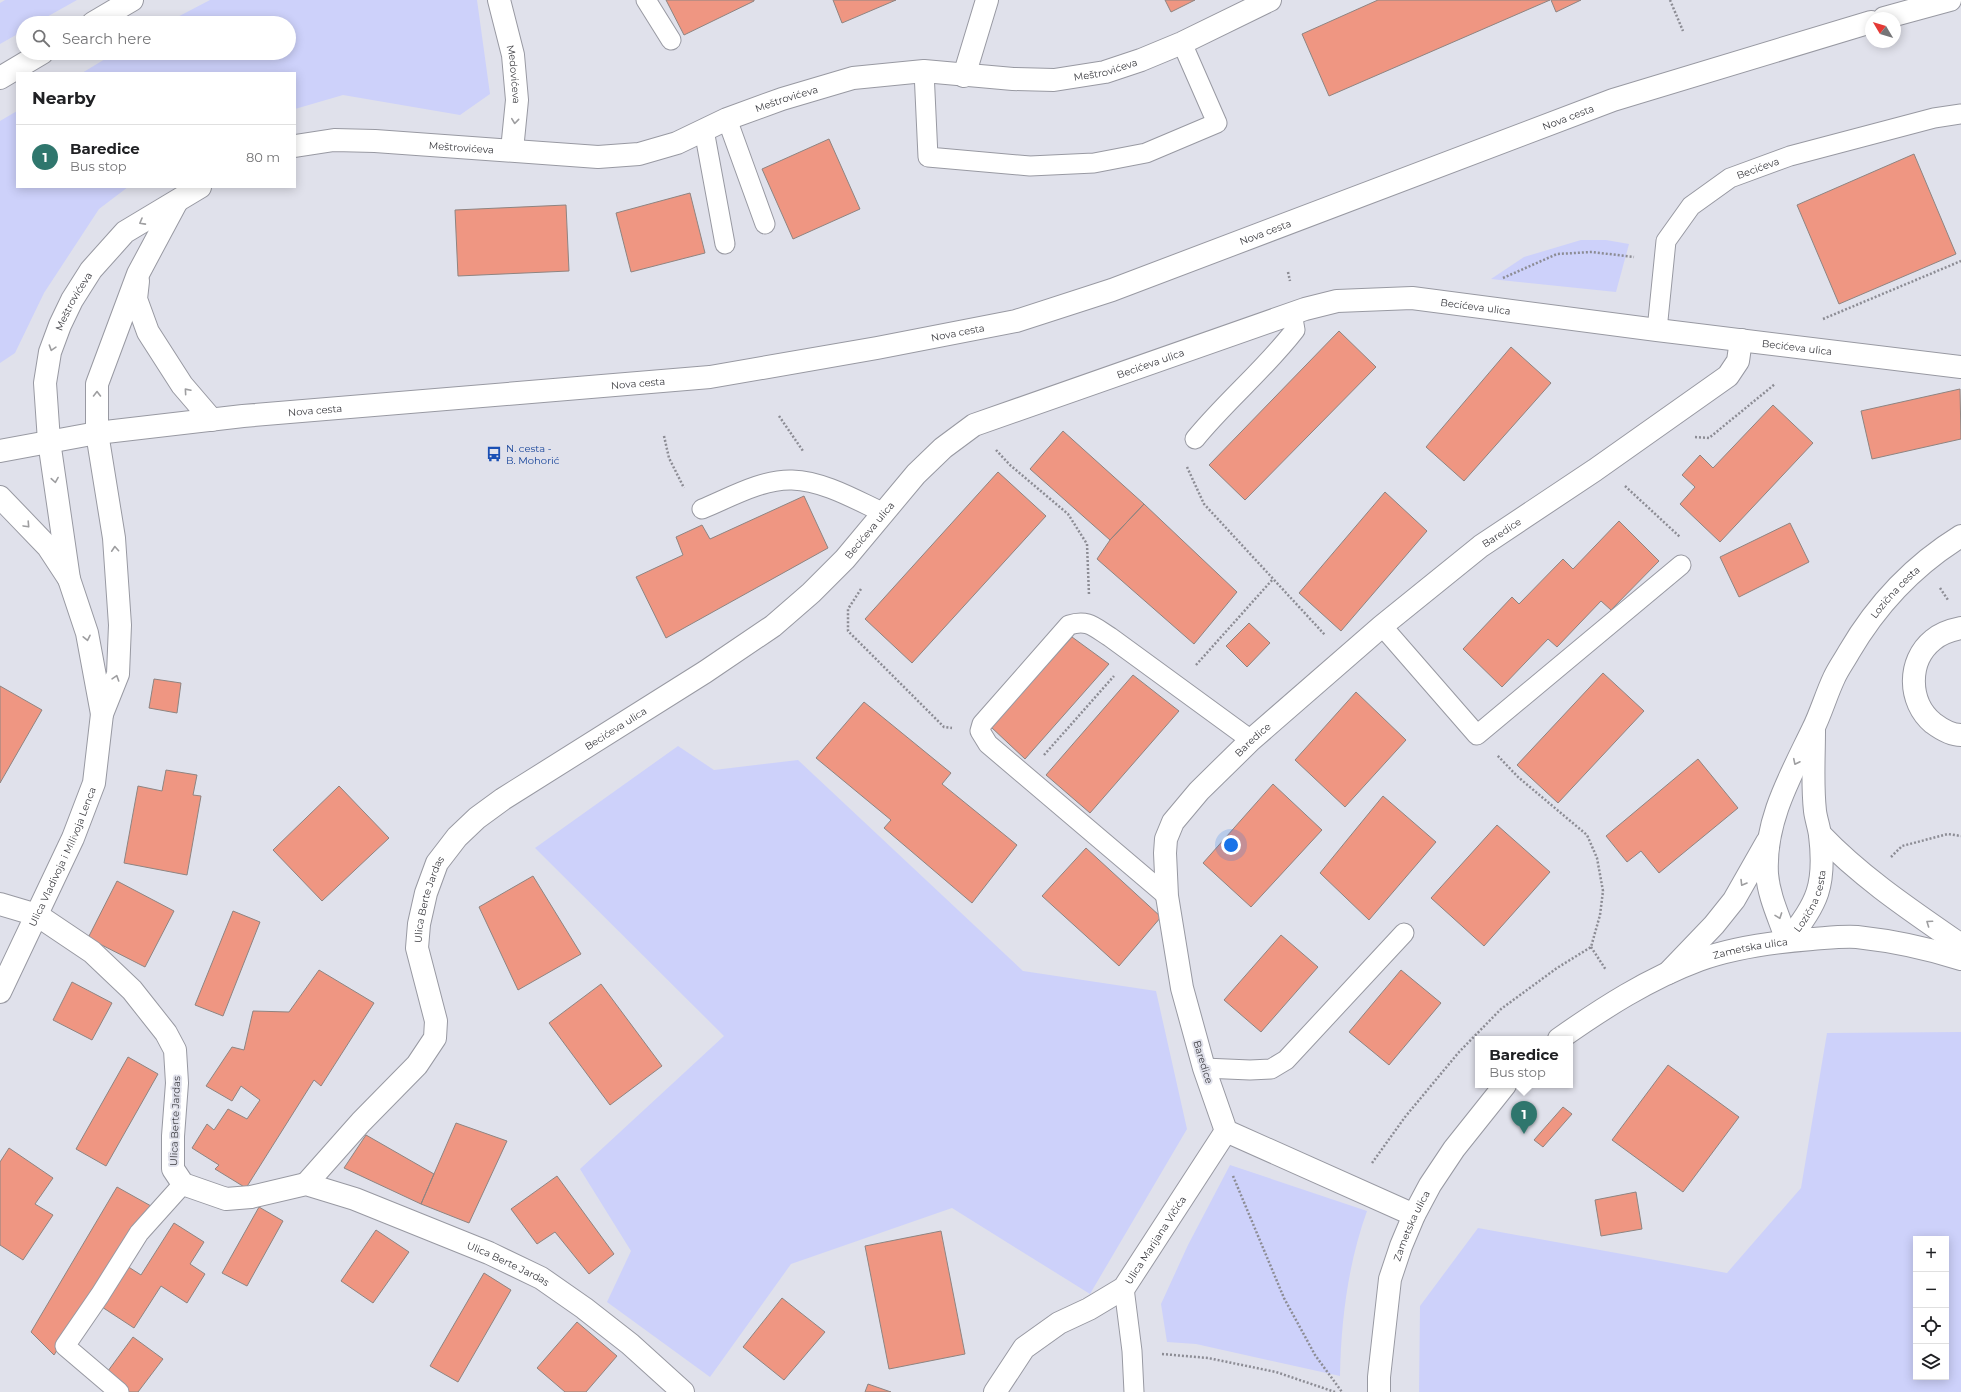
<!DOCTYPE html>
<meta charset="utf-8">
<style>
body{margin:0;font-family:Montserrat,sans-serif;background:#f2f2f2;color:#202124}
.controls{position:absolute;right:12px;bottom:12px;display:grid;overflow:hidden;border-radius:0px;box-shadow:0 2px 10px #0003}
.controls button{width:36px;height:36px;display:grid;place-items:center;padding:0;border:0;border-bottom:1px solid #e0e0e0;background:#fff;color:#202124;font:20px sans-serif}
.compass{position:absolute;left:1865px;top:12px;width:36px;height:36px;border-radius:50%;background:#fff;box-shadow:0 2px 10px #0003;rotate:308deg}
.you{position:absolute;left:1231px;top:845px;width:14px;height:14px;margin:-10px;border:3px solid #fff;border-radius:50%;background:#1a73e8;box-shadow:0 0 0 6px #1a73e833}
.badge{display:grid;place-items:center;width:26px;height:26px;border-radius:50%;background:#2f766d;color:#fff;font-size:13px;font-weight:700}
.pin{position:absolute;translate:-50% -33px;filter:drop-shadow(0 1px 2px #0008)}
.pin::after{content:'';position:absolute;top:21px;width:14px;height:12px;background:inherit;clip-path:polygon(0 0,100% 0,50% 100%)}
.popup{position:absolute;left:1475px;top:1036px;width:98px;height:52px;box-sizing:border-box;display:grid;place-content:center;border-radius:0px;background:#fff;filter:drop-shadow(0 1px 3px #0005);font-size:13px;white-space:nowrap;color:#757577}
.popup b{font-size:15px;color:#202124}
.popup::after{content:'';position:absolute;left:50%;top:100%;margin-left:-8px;border:8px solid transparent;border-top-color:#fff}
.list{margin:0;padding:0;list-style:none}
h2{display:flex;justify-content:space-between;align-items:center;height:52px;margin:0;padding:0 16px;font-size:17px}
h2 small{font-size:13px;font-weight:400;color:#757577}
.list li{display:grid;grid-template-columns:26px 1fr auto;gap:12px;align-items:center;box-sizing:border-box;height:64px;padding:0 16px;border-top:1px solid #e0e0e0}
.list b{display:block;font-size:15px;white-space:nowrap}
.list p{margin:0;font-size:13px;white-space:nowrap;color:#757577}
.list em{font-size:13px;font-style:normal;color:#757577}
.icon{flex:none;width:22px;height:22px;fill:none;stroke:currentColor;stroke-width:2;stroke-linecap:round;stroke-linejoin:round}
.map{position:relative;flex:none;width:1961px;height:1392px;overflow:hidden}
.search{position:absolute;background:#fff;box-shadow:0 2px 10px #0003;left:16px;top:16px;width:280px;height:44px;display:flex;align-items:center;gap:10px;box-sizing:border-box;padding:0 14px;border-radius:22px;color:#757577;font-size:15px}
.panel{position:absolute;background:#fff;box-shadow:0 2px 10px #0003;left:16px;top:72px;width:280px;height:116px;border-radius:0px}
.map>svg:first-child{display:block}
.green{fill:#cdd1fa;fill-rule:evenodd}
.building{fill:#ef9682;stroke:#8e8481}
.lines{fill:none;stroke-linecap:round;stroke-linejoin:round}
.lane-casing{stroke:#9899a2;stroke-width:21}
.street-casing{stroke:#9899a2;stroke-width:24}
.secondary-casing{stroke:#9899a2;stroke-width:24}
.highway-casing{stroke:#9899a2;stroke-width:24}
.path{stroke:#8c8c94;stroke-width:2.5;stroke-dasharray:2 2;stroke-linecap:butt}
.lane{stroke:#fff;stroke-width:19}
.street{stroke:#fff;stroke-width:22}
.secondary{stroke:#fff;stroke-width:22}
.highway{stroke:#fff;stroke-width:22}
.oneway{stroke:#9e9ea0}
.labels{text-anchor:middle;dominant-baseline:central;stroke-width:4;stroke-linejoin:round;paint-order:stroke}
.street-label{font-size:10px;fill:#3c3c41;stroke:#e0e1eb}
.transit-label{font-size:10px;fill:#164399;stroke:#e0e1eb;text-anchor:start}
</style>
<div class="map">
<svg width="1961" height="1392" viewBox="0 0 1961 1392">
<rect width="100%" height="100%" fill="#e0e1eb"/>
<!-- green -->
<path class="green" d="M 5,0 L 77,0 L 36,23 L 23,23 L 23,31 L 0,44 L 0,3 Z
M 210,0 L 477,0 L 490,94 L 460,115 L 343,95 L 295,109 L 295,73 L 82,73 L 115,53 L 289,53 L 289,23 L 166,23 Z
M 17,111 L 17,187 L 128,187 L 99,209 L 44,293 L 15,353 L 0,363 L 0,121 Z
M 1581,240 L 1606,240 L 1629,244 L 1616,292 L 1491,279 L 1524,257 Z
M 678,746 L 714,770 L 798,760 L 1023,971 L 1156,991 L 1187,1129 L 1090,1294 L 952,1208 L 791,1264 L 710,1377 L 607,1302 L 631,1251 L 580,1169 L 724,1036 L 535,848 Z
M 1961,1032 L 1961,1392 L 1419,1392 L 1420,1306 L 1478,1228 L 1727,1273 L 1801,1188 L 1827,1033 ZM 1916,1239 L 1946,1239 L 1946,1377 L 1916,1377 Z
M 1230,1165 L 1367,1211 C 1348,1264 1341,1320 1340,1376 L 1196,1344 L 1167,1342 L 1161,1304 L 1188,1245 Z"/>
<!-- building -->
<path class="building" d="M 666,0 L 754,0 L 754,1 L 684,35 Z
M 833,0 L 896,0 L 842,23 Z
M 1165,0 L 1195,0 L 1171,12 Z
M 1378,0 L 1550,0 L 1329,96 L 1302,34 Z
M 1551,0 L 1581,0 L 1556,12 Z
M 829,139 L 860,209 L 793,239 L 762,169 Z
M 1914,154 L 1956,254 L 1839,304 L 1797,205 Z
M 690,193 L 705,253 L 631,272 L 616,213 Z
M 566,205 L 569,271 L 458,276 L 455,210 Z
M 1339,331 L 1376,367 L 1245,500 L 1209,465 Z
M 1511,347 L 1551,383 L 1464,481 L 1426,447 Z
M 1960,389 L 1961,439 L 1872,459 L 1861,411 Z
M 1773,405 L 1813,443 L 1720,542 L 1680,504 L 1695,487 L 1682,475 L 1700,455 L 1713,468 Z
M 1063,431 L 1144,504 L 1110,540 L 1030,469 Z
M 998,472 L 1046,516 L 912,663 L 865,619 Z
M 1385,492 L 1427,531 L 1341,631 L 1299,593 Z
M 804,496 L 828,548 L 666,638 L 636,577 L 683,555 L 676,537 L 702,525 L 710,539 Z
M 1144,504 L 1237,592 L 1194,644 L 1097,559 L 1110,540 Z
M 1619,521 L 1659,561 L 1611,610 L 1601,601 L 1557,647 L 1548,639 L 1502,687 L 1463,649 L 1512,597 L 1519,604 L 1563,559 L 1573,569 Z
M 1790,523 L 1809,562 L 1739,597 L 1720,557 Z
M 1249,623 L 1270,643 L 1247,667 L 1226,646 Z
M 1072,637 L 1109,664 L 1025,759 L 991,727 Z
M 1603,673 L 1644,711 L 1558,803 L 1517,765 Z
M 1133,675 L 1179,711 L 1090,813 L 1046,775 Z
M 154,679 L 181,683 L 177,713 L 149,708 Z
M 0,686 L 42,710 L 0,783 Z
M 1356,692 L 1406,740 L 1345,807 L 1295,760 Z
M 864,702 L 951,773 L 942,784 L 1017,845 L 972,903 L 884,828 L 891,820 L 816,758 Z
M 1698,759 L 1738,808 L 1659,873 L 1641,851 L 1627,862 L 1606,836 Z
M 166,770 L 197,775 L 193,795 L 201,796 L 187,875 L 124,863 L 138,786 L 162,791 Z
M 1273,784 L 1322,830 L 1251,907 L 1203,863 Z
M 339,786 L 389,838 L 322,901 L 273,850 Z
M 1383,796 L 1436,842 L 1369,920 L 1320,873 Z
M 1497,825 L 1550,872 L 1484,946 L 1431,898 Z
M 1086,848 L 1161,917 L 1119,966 L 1042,896 Z
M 533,876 L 581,954 L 518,990 L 479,907 Z
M 117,881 L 174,911 L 145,967 L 88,938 Z
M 233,911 L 260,922 L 223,1016 L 195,1005 Z
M 1281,935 L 1318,967 L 1261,1032 L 1224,1000 Z
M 319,970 L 374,1003 L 321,1086 L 314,1080 L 246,1188 L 215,1169 L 219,1165 L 192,1148 L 207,1124 L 214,1130 L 228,1109 L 247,1119 L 260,1100 L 241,1086 L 232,1101 L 206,1086 L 232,1047 L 244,1050 L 253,1011 L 289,1012 Z
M 1401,970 L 1441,1003 L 1389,1065 L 1349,1032 Z
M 72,982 L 112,1003 L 92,1040 L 53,1020 Z
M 601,984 L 662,1066 L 610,1105 L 549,1023 Z
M 128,1057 L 158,1074 L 106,1166 L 76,1149 Z
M 1668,1065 L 1739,1117 L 1683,1192 L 1612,1140 Z
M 1563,1107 L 1572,1114 L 1543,1147 L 1534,1140 Z
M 456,1123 L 507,1141 L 469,1223 L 421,1204 Z
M 366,1135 L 434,1174 L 421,1204 L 344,1168 Z
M 9,1148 L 53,1178 L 35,1204 L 53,1215 L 23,1260 L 0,1245 L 0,1162 Z
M 557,1176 L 614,1254 L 589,1274 L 555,1232 L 537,1244 L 511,1209 Z
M 117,1187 L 151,1206 L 54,1355 L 31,1332 Z
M 1636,1192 L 1642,1229 L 1601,1236 L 1595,1200 Z
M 259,1207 L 283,1221 L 247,1286 L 222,1273 Z
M 174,1223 L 204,1242 L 190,1264 L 205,1274 L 187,1303 L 161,1286 L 134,1328 L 102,1307 L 127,1266 L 141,1275 Z
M 376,1230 L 409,1252 L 373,1303 L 341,1281 Z
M 941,1231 L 965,1354 L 889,1369 L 865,1246 Z
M 484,1273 L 511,1290 L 458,1382 L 430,1366 Z
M 782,1298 L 825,1332 L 784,1380 L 743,1347 Z
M 577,1322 L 617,1356 L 586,1392 L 565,1392 L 537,1368 Z
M 133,1337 L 163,1359 L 138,1392 L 128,1392 L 105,1375 Z
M 868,1384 L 891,1392 L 865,1392 Z"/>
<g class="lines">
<defs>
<g id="lane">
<path d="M 646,0 L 671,40"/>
<path d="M 924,71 L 928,157 L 1030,166 L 1094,163 L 1146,153 L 1217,123 L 1182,43"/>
<path d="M 727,119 L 765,224"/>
<path d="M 704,130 L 725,244"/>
<path id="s1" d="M 1657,330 L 1666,241 L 1691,206 L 1730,178 L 1790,156 L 1934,118 L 1961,114"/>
<path d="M 1195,439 C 1226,401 1265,369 1295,330 L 1292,313"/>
<path d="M 702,509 C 729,498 762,479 792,480 C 824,481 856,500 884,513"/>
<path d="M 1382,626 L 1477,735 L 1681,565"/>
<path d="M 1167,896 L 988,744 L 980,731 L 982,724 L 1069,625 C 1088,619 1094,627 1110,637 L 1251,740"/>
<path d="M 1204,1068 L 1250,1070 L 1271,1069 L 1286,1060 L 1404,933"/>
<path d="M 1124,1288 L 1132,1351 L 1134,1392"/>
<path d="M 119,1392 L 65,1346 L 100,1295 L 139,1233 L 183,1184"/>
</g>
<g id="street">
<path id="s2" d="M 499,0 L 513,55 L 517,100 L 512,150"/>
<path d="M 964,76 L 987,0"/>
<path id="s3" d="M 295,146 L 334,140 L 375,141 L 598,157 L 639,154 L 677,143 L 727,119 L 782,99 L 853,78 L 924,71 L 1013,79 L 1054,80 L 1105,72 L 1141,60 L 1182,43 L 1270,0"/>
<path d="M 138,281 L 136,299 L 148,332 L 182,385 L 212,420"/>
<path d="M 0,497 L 48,547 L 69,579 L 87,633 L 102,714"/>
<path id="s4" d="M 69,579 L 49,441 L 45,383 L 50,352 L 60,325 L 72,300 L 91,270 L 125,232 L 200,187"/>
<path d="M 1961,628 C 1951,630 1941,633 1933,640 C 1907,661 1908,702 1933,723 C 1941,729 1951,735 1961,735"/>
<path d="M 1820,834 C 1862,878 1912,911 1961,945"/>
<path id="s5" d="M 0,904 L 37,915 L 92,952 L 132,990 L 166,1033 L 175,1050 L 177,1083 L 173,1136 L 173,1169 L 183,1184 L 226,1199 L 251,1197 L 306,1184 L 355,1199 L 489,1253 L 541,1278 L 584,1308 L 630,1344 L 683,1392"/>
<path id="s6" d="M 1787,941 C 1780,919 1769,898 1767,874 C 1764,821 1791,775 1813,729 C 1821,713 1826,695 1834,678 C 1838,669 1844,661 1849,652 C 1877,604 1914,565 1961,536"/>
<path id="s7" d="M 1787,941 C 1818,904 1826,884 1820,835 C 1819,827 1816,819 1815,811 C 1812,784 1814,757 1814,731"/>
<path d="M 1668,973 L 1714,925 L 1734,900 L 1767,842"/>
<path id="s8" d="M 0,992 L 73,838 L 94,783 L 102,714 L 118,674 L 120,625 L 114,538 L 97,433 L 97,384 L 138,274 L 176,203"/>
<path id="s9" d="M 306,1184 L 361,1122 L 417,1065 L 435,1038 L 436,1021 L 417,948 L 419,924 L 426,893 L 437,863 L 457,837 L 477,818 L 503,799 L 705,672 L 773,626 L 811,593 L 845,559 L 916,474 L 943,448 L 974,425 L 1305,309 L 1337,301 L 1412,298 L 1657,330 L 1961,367"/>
<path id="s10" d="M 1414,1215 L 1226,1131 L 1204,1068 L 1182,988 L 1167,896 L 1165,853 L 1166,839 L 1173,822 L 1199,791 L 1251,740 L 1382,626 L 1481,546 L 1595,470 L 1728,376 L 1738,361 L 1741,340"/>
<path id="s11" d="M 995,1392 L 1024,1348 L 1059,1323 L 1089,1309 L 1124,1288 L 1226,1131"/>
</g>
<g id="secondary">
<path d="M 1884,18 L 1950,0"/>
<path id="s12" d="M 0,451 L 97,433 L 243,416 L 710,377 L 877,348 L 1016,321 L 1112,290 L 1613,100 L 1871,22"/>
<path id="s13" d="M 1559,1039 C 1603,1008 1648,979 1699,960 C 1735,947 1774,942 1812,939 C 1827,938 1843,936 1857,937 C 1893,941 1927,948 1961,959"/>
<path id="s14" d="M 1379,1392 L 1379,1377 L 1390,1279 L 1401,1246 L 1414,1215 L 1430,1185 L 1454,1149 L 1505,1085"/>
</g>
<path id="highway" d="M 93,23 L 132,0
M 0,78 L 42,53"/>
</defs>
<!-- lane casing -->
<use href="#lane" class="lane-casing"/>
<!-- street casing -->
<use href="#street" class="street-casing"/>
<!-- secondary casing -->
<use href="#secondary" class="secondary-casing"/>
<!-- highway casing -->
<use href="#highway" class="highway-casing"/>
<!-- path -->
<path class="path" d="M 1670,0 L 1683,31
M 1288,272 L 1290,281
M 1503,278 L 1557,254 L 1592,252 L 1634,257
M 1823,319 L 1961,261
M 779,416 L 803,451
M 664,436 L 669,458 L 684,488
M 1695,437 L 1709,438 L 1775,384
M 996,450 L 1010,465 L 1068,514 L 1087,544 L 1089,595
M 1187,467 L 1204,504 L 1325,635
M 1625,486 L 1680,537
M 1940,588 L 1948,600
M 861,589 L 848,609 L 848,631 L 944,727 L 952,728
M 1196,665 L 1273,579
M 1044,755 L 1114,676
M 1891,857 L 1902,846 L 1948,834 L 1961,836
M 1591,947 L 1606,970
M 1372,1163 L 1405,1117 L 1459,1052 L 1501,1009 L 1557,968 L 1591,947 L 1600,915 L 1603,891 L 1597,858 L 1587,835 L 1518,777 L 1497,755
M 1233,1176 L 1284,1298 L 1315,1355 L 1342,1392
M 1162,1354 L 1208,1358 L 1276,1372 L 1335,1392"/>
<!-- lane -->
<use href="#lane" class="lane"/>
<!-- street -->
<use href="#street" class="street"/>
<!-- secondary -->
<use href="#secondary" class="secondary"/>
<!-- highway -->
<use href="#highway" class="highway"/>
</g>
<!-- one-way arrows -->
<defs><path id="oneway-chevron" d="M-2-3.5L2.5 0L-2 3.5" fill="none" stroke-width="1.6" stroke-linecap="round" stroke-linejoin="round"/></defs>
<g class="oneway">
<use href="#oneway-chevron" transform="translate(515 121) rotate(96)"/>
<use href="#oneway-chevron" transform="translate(142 222) rotate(151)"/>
<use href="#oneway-chevron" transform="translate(52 348) rotate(108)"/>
<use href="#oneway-chevron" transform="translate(187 391) rotate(-131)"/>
<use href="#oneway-chevron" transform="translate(97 394) rotate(-90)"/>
<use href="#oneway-chevron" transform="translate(55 480) rotate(81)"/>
<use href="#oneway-chevron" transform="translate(27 525) rotate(47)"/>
<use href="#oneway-chevron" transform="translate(115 549) rotate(-94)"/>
<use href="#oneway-chevron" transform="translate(87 638) rotate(78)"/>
<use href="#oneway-chevron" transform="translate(116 678) rotate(-72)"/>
<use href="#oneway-chevron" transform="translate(1796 762) rotate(116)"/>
<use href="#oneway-chevron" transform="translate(1743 883) rotate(121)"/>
<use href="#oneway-chevron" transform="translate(1779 916) rotate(70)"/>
<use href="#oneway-chevron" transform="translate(1929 923) rotate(-145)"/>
</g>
<!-- icons -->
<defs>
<symbol id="bus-bare" viewBox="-9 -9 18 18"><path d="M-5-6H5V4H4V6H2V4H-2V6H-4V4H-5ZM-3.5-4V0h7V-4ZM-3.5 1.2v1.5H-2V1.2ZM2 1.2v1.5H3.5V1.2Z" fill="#1a4fb4" stroke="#e0e1eb" stroke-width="2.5" paint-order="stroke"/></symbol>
</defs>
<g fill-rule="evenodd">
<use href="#bus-bare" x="483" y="443" width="22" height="22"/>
</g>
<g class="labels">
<!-- street labels -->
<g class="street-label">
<text stroke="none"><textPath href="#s3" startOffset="827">Meštrovićeva</textPath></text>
<text stroke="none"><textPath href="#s2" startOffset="76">Medovićeva</textPath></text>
<text stroke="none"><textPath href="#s3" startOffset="503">Meštrovićeva</textPath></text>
<text stroke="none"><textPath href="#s12" startOffset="1614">Nova cesta</textPath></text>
<text stroke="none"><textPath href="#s3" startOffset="167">Meštrovićeva</textPath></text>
<text stroke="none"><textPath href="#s1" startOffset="210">Becićeva</textPath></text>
<text stroke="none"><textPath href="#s12" startOffset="1290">Nova cesta</textPath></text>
<text stroke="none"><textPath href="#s4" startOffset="285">Meštrovićeva</textPath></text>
<text stroke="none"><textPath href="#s9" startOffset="1597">Becićeva ulica</textPath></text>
<text stroke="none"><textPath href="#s12" startOffset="966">Nova cesta</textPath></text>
<text stroke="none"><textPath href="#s9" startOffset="1921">Becićeva ulica</textPath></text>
<text stroke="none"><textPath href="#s9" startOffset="1261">Becićeva ulica</textPath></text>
<text stroke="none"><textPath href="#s12" startOffset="642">Nova cesta</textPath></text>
<text stroke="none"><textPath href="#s12" startOffset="318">Nova cesta</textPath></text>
<text stroke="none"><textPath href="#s9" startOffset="925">Becićeva ulica</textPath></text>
<text stroke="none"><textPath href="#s10" startOffset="963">Baredice</textPath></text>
<text stroke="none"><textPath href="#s6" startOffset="385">Lozična cesta</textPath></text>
<text stroke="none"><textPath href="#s9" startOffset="601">Becićeva ulica</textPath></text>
<text stroke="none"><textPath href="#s10" startOffset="639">Baredice</textPath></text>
<text stroke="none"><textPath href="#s8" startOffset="149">Ulica Vladivoja i Milivoja Lenca</textPath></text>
<text stroke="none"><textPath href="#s9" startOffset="338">Ulica Berte Jardas</textPath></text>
<text stroke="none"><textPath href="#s7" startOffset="47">Lozična cesta</textPath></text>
<text stroke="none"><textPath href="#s13" startOffset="214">Zametska ulica</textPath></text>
<text transform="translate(1203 1062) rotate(73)">Baredice</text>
<text transform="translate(175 1121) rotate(-88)">Ulica Berte Jardas</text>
<text stroke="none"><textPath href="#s14" startOffset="171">Zametska ulica</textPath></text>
<text stroke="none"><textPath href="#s11" startOffset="227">Ulica Marijana Vičića</textPath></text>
<text stroke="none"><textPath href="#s5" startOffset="716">Ulica Berte Jardas</textPath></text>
</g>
<!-- transit labels -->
<g class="transit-label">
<text x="506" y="448">N. cesta -<tspan x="506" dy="12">B. Mohorić</tspan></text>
</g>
</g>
</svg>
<div class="controls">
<button>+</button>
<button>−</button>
<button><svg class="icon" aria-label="locate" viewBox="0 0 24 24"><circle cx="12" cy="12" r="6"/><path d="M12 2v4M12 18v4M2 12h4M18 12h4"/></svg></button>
<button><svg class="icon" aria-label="layers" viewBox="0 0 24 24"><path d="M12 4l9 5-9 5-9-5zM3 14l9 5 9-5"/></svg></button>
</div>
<svg class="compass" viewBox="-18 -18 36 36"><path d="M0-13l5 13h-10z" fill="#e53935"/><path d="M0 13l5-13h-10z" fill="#757577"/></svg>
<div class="you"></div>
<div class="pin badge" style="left:1524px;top:1134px">1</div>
<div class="popup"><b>Baredice</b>Bus stop</div>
<div class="search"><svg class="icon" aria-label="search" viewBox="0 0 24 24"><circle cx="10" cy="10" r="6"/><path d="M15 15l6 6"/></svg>Search here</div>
<section class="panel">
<h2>Nearby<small></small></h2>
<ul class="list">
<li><span class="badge">1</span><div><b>Baredice</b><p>Bus stop</p></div><em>80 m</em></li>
</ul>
</section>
</div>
